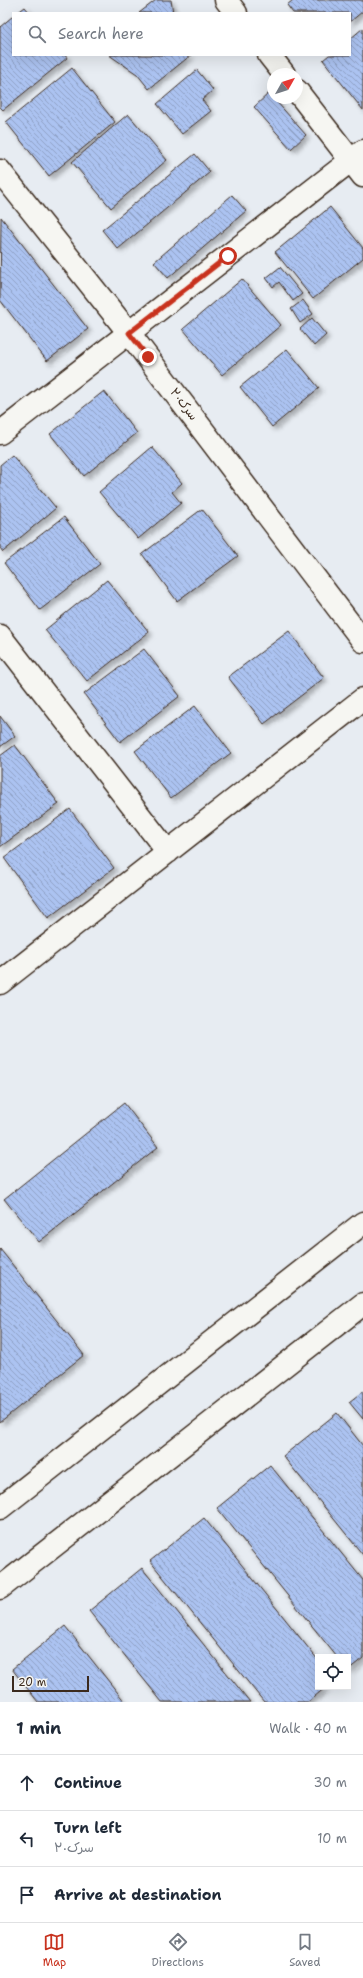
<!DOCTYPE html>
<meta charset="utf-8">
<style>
body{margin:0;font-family:"Shantell Sans","Playpen Sans Arabic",sans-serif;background:#f6f6f7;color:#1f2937}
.controls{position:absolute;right:12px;bottom:12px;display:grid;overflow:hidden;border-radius:0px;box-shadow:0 4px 16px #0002}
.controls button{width:36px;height:36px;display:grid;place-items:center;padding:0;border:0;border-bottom:1px solid #e0e1e3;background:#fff;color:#1f2937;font:20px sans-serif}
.compass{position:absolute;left:267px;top:68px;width:36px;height:36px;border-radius:50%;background:#fff;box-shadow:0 4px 16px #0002;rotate:51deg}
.scale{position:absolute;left:12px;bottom:10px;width:77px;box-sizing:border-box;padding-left:4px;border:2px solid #3b2a1e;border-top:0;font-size:11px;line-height:14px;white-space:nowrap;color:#3b2a1e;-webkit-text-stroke:3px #f6f6f2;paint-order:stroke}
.stop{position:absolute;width:12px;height:12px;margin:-9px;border:3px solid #c8321e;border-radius:50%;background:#fff}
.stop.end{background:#c8321e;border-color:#fff;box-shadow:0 1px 4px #0008}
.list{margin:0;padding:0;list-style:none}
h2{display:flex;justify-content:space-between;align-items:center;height:52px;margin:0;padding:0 16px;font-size:17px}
h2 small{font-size:13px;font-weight:400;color:#747a83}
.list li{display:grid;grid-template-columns:26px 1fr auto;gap:12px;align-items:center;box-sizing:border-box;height:56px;padding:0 16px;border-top:1px solid #e0e1e3}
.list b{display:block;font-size:15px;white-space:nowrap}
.list p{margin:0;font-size:13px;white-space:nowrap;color:#747a83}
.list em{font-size:13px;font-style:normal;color:#747a83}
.icon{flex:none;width:22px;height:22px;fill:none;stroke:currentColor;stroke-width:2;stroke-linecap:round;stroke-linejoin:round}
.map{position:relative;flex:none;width:363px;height:1702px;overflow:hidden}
.search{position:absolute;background:#fff;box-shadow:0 4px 16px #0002;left:12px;right:12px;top:12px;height:44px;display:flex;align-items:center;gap:10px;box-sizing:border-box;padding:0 14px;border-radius:0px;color:#747a83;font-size:15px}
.sheet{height:220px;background:#fff}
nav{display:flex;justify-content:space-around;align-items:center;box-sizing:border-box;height:56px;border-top:1px solid #e0e1e3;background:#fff;font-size:11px;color:#747a83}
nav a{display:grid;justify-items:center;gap:2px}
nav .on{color:#c8321e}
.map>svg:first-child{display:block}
.building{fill:url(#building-back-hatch);stroke:#3b2a1e;filter:url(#shadow)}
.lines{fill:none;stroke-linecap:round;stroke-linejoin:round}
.minor-casing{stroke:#3b2a1e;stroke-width:25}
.minor{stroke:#f6f6f2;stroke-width:22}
.route{stroke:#c8321e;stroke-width:5}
.labels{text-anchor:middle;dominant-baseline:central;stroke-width:3;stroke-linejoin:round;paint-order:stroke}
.street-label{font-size:12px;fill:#3b2a1e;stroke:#f6f6f2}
</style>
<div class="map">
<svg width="363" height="1702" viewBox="0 0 363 1702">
<defs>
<pattern id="building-back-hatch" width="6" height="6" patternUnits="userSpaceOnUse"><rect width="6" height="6" fill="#acc3f1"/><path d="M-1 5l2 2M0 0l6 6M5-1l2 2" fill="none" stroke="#8d9fc3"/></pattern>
<filter id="shadow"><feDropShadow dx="3.5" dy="3.5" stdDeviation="2" flood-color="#0004"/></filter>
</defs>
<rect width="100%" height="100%" fill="#e7ecf2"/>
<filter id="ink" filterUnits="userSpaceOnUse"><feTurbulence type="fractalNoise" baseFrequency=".025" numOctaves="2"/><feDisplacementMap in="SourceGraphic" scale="8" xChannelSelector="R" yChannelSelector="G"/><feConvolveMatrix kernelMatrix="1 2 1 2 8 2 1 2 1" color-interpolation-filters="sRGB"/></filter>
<g filter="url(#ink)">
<!-- building -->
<path class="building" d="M 156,0 L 171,0 L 173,13 L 139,13 Z
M 293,0 L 363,0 L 363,11 L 350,22 L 350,13 L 293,13 L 287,5 Z
M 25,7 L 30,13 L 17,13 Z
M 13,16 L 13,55 L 65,55 L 67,58 L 3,110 L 0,107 L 0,27 Z
M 363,28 L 363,110 L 323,60 L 329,55 L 350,55 L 350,39 Z
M 109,55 L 191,55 L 149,89 L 137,74 Z
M 72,68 L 115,122 L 49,176 L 6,122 Z
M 197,70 L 213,90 L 202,100 L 211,111 L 182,134 L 157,104 Z
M 269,93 L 306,135 L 291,149 L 254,107 Z
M 128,114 L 167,160 L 111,208 L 72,162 Z
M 195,154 L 210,172 L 118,249 L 102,230 Z
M 232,195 L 246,211 L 168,278 L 154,262 Z
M 330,207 L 363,248 L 363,258 L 313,299 L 275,252 Z
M 1,217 L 88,329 L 47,361 L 0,300 Z
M 280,267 L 302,294 L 293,301 L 279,282 L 273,287 L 266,278 Z
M 242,279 L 281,325 L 222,375 L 183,329 Z
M 303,300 L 313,314 L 300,323 L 291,309 Z
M 312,318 L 326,335 L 314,346 L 300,329 Z
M 287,349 L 319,388 L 272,427 L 240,387 Z
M 104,391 L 137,433 L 84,476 L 50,434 Z
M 152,447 L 182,483 L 172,492 L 181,503 L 138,539 L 99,492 Z
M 12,455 L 56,508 L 3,552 L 0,548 L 0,465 Z
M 202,509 L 238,556 L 177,601 L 142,554 Z
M 64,517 L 100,564 L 40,610 L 4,563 Z
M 107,580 L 149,632 L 87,681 L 45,630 Z
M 289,631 L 324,678 L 264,724 L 228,677 Z
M 144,649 L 180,696 L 120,742 L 84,694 Z
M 195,706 L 231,753 L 171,798 L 135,751 Z
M 0,716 L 15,736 L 0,747 Z
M 15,745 L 59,804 L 0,847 L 0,756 Z
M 70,809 L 114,868 L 48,918 L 4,858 Z
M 124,1103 L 158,1147 L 39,1242 L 4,1199 Z
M 0,1249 L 84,1355 L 0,1422 Z
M 363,1391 L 363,1419 L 349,1402 Z
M 337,1413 L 363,1446 L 363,1555 L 283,1456 Z
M 270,1465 L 363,1580 L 363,1658 L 348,1670 L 348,1657 L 337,1657 L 217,1508 Z
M 204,1518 L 318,1660 L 318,1687 L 326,1687 L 308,1702 L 264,1702 L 150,1561 Z
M 142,1568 L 250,1702 L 162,1702 L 89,1611 Z
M 65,1626 L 125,1702 L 38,1702 L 12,1669 Z"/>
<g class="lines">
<defs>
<path id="minor" d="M 226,0 L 236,13
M 269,55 L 284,74
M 297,91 L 363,176
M 0,171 L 129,333 L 363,641
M 0,433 L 363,151
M 0,636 L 168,852
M 0,983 L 363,699
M 0,1508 L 363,1223
M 0,1588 L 363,1304"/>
</defs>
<!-- minor casing -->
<use href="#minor" class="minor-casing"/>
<!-- minor -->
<use href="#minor" class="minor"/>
</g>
</g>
<g class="lines" filter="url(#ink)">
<!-- route -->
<path class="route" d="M 148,357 L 129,333 L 228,256"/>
</g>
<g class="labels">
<!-- street labels -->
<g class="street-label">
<text transform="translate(184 404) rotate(53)">سرک۲۰</text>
</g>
</g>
</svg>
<div class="controls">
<button><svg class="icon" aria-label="locate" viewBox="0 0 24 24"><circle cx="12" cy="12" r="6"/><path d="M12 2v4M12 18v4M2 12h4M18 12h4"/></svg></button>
</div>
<svg class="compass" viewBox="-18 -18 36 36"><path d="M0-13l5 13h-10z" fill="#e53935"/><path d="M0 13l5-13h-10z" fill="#747a83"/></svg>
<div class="scale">20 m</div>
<div class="stop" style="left:228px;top:256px"></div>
<div class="stop end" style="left:148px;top:357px"></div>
<div class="search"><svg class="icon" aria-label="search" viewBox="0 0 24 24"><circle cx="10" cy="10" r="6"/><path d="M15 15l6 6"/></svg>Search here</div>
</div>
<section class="sheet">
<h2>1 min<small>Walk · 40 m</small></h2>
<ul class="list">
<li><svg class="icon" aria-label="ahead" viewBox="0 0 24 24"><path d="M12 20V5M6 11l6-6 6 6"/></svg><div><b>Continue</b></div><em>30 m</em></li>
<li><svg class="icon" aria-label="left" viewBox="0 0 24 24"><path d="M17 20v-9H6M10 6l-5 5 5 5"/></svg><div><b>Turn left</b><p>سرک۲۰</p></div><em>10 m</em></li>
<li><svg class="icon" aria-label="arrive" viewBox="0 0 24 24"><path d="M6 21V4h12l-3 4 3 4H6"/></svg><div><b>Arrive at destination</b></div></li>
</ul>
</section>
<nav>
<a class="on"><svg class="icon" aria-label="map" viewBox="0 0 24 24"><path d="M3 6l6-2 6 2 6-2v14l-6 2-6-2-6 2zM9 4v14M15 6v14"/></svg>Map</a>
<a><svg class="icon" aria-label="directions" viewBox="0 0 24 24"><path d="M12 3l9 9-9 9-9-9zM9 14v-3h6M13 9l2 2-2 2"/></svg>Directions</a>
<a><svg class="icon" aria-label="saved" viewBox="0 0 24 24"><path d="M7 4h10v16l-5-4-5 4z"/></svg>Saved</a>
</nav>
